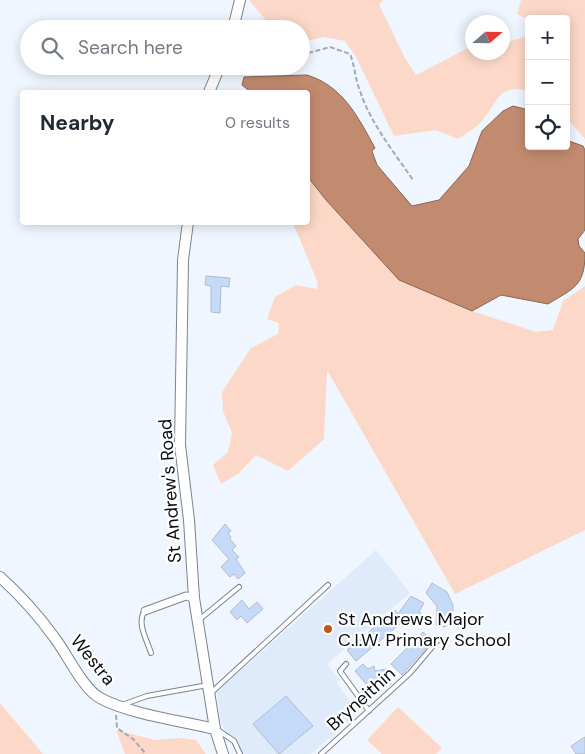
<!DOCTYPE html>
<meta charset="utf-8">
<style>
body{margin:0;font-family:"DM Sans",sans-serif;background:#f2f2f3;color:#1f2937}
.controls{position:absolute;right:15px;top:15px;display:grid;overflow:hidden;border-radius:5px;box-shadow:0 2px 12px #0003}
.controls button{width:45px;height:45px;display:grid;place-items:center;padding:0;border:0;border-bottom:1px solid #e0e1e3;background:#fff;color:#1f2937;font:25px sans-serif}
.compass{position:absolute;left:465px;top:15px;width:45px;height:45px;border-radius:50%;background:#fff;box-shadow:0 2px 12px #0003;rotate:70deg}
.list{margin:0;padding:0;list-style:none}
h2{display:flex;justify-content:space-between;align-items:center;height:65px;margin:0;padding:0 20px;font-size:21px}
h2 small{font-size:16px;font-weight:400;color:#747a83}
.icon{flex:none;width:28px;height:28px;fill:none;stroke:currentColor;stroke-width:2;stroke-linecap:round;stroke-linejoin:round}
.map{position:relative;flex:none;width:585px;height:754px;overflow:hidden}
.search{position:absolute;background:#fff;box-shadow:0 2px 12px #0003;left:20px;top:20px;width:290px;height:55px;display:flex;align-items:center;gap:12px;box-sizing:border-box;padding:0 18px;border-radius:28px;color:#747a83;font-size:19px}
.panel{position:absolute;background:#fff;box-shadow:0 2px 12px #0003;left:20px;top:90px;width:290px;height:135px;border-radius:5px}
.map>svg:first-child{display:block}
.built{fill:#dfeafa}
.green{fill:#fbd8c7}
.water{fill:#c28b6f;stroke:#8a6552}
.building{fill:#c5daf8;stroke:#b3bcc9}
.lines{fill:none;stroke-linecap:round;stroke-linejoin:round}
.lane-casing{stroke:#7b8390;stroke-width:6}
.street-casing{stroke:#7b8390;stroke-width:9}
.secondary-casing{stroke:#7b8390;stroke-width:12}
.path{stroke:#a5aab2;stroke-width:2;stroke-dasharray:5 2.5;stroke-linecap:butt}
.lane{stroke:#fff;stroke-width:4}
.street{stroke:#fff;stroke-width:7}
.secondary{stroke:#fff;stroke-width:10}
.poi-dot{fill:#bb5a1a;stroke:#fff;stroke-width:2}
.labels{text-anchor:middle;dominant-baseline:central;stroke-width:4.5;stroke-linejoin:round;paint-order:stroke}
.street-label{font-size:18px;fill:#090c10;stroke:#fff}
.poi-label{font-size:18px;fill:#090c10;stroke:#fff;text-anchor:start}
</style>
<div class="map">
<svg width="585" height="754" viewBox="0 0 585 754">
<rect width="100%" height="100%" fill="#f0f6ff"/>
<!-- built -->
<path class="built" d="M 376,550 L 410,593 L 327,664 L 340,680 L 337,683 L 357,711 L 356,715 L 311,754 L 242,754 L 237,739 L 226,733 L 220,719 L 217,692 Z"/>
<!-- green -->
<path class="green" d="M 249,0 L 383,0 L 379,5 L 405,58 L 416,75 L 472,46 L 472,52 L 502,52 L 503,44 L 529,35 L 529,91 C 496,83 499,103 481,122 C 475,129 465,134 458,139 L 436,130 L 394,136 L 356,57 L 345,41 L 324,37 L 301,42 L 301,29 L 277,29 L 265,19 Z
M 521,0 L 585,0 L 585,139 L 566,117 L 566,19 L 529,20 L 517,14 Z
M 308,177 L 326,200 L 399,280 L 472,311 L 536,332 L 553,330 L 563,301 L 585,286 L 585,530 L 455,594 L 327,370 L 324,439 L 288,471 L 256,455 L 238,474 L 221,484 L 213,465 L 228,452 L 232,433 L 223,411 L 222,392 L 251,348 L 278,334 L 279,323 L 267,319 L 275,297 L 296,285 L 317,289 L 318,283 L 293,223 L 308,222 Z
M 0,703 L 43,754 L 0,754 Z
M 398,707 L 442,748 L 436,754 L 382,754 L 367,740 Z
M 116,730 L 155,740 L 181,738 L 196,740 L 206,754 L 125,754 Z"/>
<!-- water -->
<path class="water" d="M 307,75 C 343,86 358,117 375,148 L 372,151 L 377,165 L 412,206 L 439,200 L 469,166 L 482,131 L 503,111 L 513,106 L 529,110 L 529,146 L 566,146 L 566,140 L 583,146 L 585,150 L 585,230 L 578,239 L 579,246 L 585,253 C 585,286 574,288 548,304 L 501,295 L 472,311 L 399,280 L 326,200 L 308,177 L 308,92 L 251,92 L 242,85 L 244,77 Z"/>
<!-- building -->
<path class="building" d="M 206,276 L 230,278 L 229,287 L 221,286 L 220,313 L 211,312 L 211,286 L 205,285 Z
M 225,524 L 231,531 L 228,533 L 231,537 L 230,539 L 236,546 L 232,550 L 239,557 L 236,559 L 245,573 L 238,579 L 234,574 L 230,577 L 221,567 L 229,559 L 212,540 Z
M 432,583 L 447,592 L 453,605 L 453,621 L 445,627 L 436,625 L 437,606 L 426,593 Z
M 411,596 L 424,603 L 419,612 L 422,614 L 421,623 L 407,618 L 356,661 L 347,650 L 395,610 L 398,614 Z
M 242,600 L 249,609 L 257,602 L 263,609 L 247,623 L 241,616 L 237,620 L 230,612 Z
M 423,632 L 432,641 L 402,675 L 391,664 Z
M 363,664 L 368,669 L 374,666 L 375,671 L 387,669 L 391,684 L 380,684 L 376,690 L 365,683 L 355,671 Z
M 286,696 L 313,726 L 279,754 L 253,724 Z
M 585,737 L 585,754 L 576,754 L 571,746 Z"/>
<g class="lines">
<defs>
<path id="lane" d="M 145,611 C 136,622 147,640 151,653
M 200,619 L 239,587
M 346,664 L 340,671 L 369,711
M 212,692 L 328,585
M 122,705 L 147,696 L 208,685
M 219,731 L 234,741 L 240,754
M 321,754 L 410,673 L 438,640"/>
<path id="street" d="M 145,611 L 186,596 L 194,598"/>
<path id="secondary" d="M 233,29 L 240,0
M 209,92 L 220,66
M 188,222 L 183,260 L 180,445 L 189,520 L 194,598 L 215,729 L 223,754
M 0,577 C 20,595 38,615 54,637 C 66,652 83,689 100,698 C 129,714 182,721 215,729"/>
</defs>
<!-- lane casing -->
<use href="#lane" class="lane-casing"/>
<!-- street casing -->
<use href="#street" class="street-casing"/>
<!-- secondary casing -->
<use href="#secondary" class="secondary-casing"/>
<!-- path -->
<path class="path" d="M 301,55 L 330,47 L 350,54 C 355,66 355,79 360,91 C 371,124 394,152 413,180
M 116,715 L 117,728 L 133,739 L 146,754"/>
<!-- lane -->
<use href="#lane" class="lane"/>
<!-- street -->
<use href="#street" class="street"/>
<!-- secondary -->
<use href="#secondary" class="secondary"/>
</g>
<!-- markers -->
<circle class="poi-dot" cx="328" cy="629" r="5"/>
<g class="labels">
<!-- street labels -->
<g class="street-label">
<text transform="translate(170 491) rotate(-94)">St Andrew's Road</text>
<text transform="translate(93 660) rotate(51)">Westra</text>
<text transform="translate(361 699) rotate(-42)">Bryneithin</text>
</g>
<!-- poi labels -->
<g class="poi-label">
<text x="338" y="619">St Andrews Major<tspan x="338" dy="21">C.I.W. Primary School</tspan></text>
</g>
</g>
</svg>
<div class="controls">
<button>+</button>
<button>−</button>
<button><svg class="icon" aria-label="locate" viewBox="0 0 24 24"><circle cx="12" cy="12" r="6"/><path d="M12 2v4M12 18v4M2 12h4M18 12h4"/></svg></button>
</div>
<svg class="compass" viewBox="-18 -18 36 36"><path d="M0-13l5 13h-10z" fill="#e53935"/><path d="M0 13l5-13h-10z" fill="#747a83"/></svg>
<div class="search"><svg class="icon" aria-label="search" viewBox="0 0 24 24"><circle cx="10" cy="10" r="6"/><path d="M15 15l6 6"/></svg>Search here</div>
<section class="panel">
<h2>Nearby<small>0 results</small></h2>
<ul class="list">
</ul>
</section>
</div>
